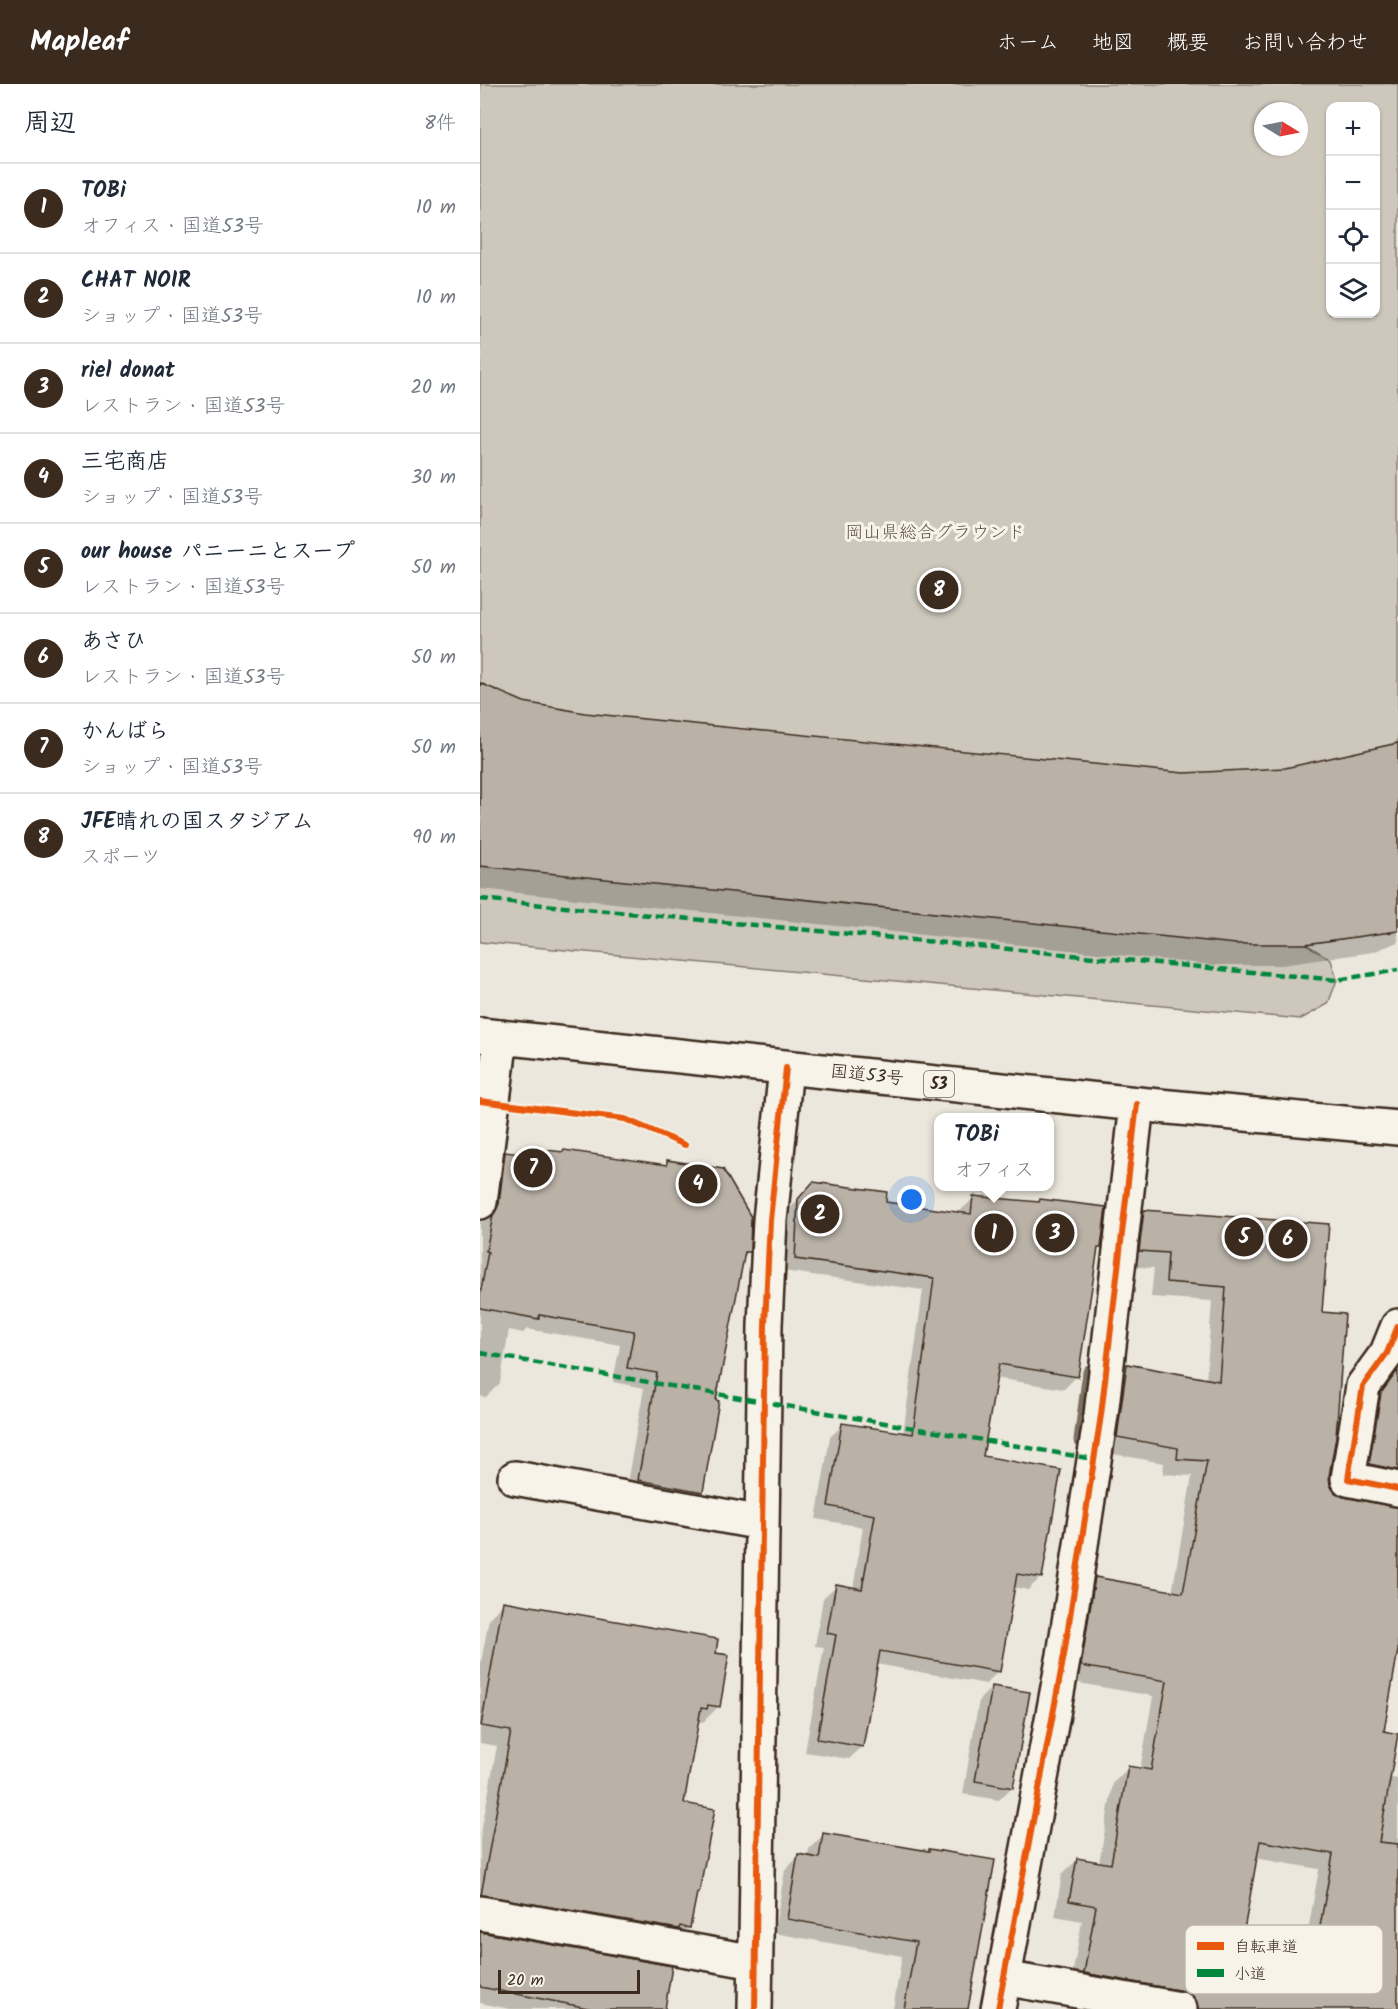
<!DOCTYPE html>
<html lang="ja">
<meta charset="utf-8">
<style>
body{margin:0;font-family:Kalam,"Klee One",sans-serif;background:#f6f6f7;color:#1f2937}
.controls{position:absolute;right:18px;top:18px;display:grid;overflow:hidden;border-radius:12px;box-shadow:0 2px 4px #0004}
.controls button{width:54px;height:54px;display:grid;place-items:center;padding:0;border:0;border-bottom:2px solid #e0e1e3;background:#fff;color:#1f2937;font:30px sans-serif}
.compass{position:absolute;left:774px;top:18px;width:54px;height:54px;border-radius:50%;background:#fff;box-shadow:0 2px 4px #0004;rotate:100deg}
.scale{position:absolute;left:18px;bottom:15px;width:142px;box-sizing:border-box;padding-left:6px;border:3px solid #3b2a1e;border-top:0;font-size:16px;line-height:21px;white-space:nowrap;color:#3b2a1e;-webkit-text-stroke:4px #f7f3e8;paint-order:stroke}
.you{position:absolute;left:432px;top:1116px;width:21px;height:21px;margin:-15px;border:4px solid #fff;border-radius:50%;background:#1a73e8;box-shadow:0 0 0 9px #1a73e833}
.badge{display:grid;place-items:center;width:39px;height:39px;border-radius:50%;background:#3b2a1e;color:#fff;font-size:20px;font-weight:700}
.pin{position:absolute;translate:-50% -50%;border:3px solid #fff;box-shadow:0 2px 6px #0006}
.popup{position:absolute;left:454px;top:1029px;width:120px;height:78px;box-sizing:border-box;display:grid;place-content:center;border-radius:12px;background:#fff;filter:drop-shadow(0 2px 4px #0005);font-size:20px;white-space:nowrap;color:#747a83}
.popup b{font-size:22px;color:#1f2937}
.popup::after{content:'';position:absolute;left:50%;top:100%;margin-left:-12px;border:12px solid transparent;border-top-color:#fff}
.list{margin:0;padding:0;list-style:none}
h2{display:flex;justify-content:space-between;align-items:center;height:78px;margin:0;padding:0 24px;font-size:26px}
h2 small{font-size:20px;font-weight:400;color:#747a83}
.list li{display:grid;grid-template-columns:39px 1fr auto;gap:18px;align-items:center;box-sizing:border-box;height:90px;padding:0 24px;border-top:2px solid #e0e1e3}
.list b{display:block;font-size:22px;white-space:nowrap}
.list p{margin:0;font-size:20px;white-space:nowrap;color:#747a83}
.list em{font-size:20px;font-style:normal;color:#747a83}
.icon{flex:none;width:33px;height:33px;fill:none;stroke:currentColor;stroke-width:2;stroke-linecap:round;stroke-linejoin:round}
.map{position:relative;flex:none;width:918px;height:1925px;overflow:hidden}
header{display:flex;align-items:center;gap:36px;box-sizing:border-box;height:84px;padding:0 30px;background:#3b2a1e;color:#fff}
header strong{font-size:28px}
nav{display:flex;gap:33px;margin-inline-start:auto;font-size:21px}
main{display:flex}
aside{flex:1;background:#fff}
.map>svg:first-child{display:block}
.green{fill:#cec8bc;stroke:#84796d;stroke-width:1.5;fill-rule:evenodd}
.shadow{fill:#0003;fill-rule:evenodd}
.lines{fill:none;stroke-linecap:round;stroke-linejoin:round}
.stream{stroke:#7c7064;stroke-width:15}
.building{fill:#bab2a7;stroke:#3b2a1e;stroke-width:1.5;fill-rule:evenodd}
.street-casing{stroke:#3b2a1e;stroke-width:38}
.highway-casing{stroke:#3b2a1e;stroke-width:38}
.street{stroke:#f7f3e8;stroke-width:33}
.highway{stroke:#f7f3e8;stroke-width:33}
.quiet{stroke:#00873e;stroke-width:4.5;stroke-dasharray:9 4.5;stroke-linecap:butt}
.cycleway-casing{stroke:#f7f3e8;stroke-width:10}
.cycleway{stroke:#e8590c;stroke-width:6}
.labels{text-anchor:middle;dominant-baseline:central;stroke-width:6;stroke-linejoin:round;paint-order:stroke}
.shield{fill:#f7f3e8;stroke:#73665b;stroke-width:1.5}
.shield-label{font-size:16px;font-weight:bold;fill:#3b2a1e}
.park-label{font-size:18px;fill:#605246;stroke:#f7f3e8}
.street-label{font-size:18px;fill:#3b2a1e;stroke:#f7f3e8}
.key{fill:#f7f3e8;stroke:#bfb7ab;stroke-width:1.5}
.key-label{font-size:16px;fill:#3b2a1e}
</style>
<header>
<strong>Mapleaf</strong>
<nav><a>ホーム</a><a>地図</a><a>概要</a><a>お問い合わせ</a></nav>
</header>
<main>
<aside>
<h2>周辺<small>8件</small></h2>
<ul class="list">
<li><span class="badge">1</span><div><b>TOBi</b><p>オフィス · 国道53号</p></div><em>10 m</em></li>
<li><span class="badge">2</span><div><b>CHAT NOIR</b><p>ショップ · 国道53号</p></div><em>10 m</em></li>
<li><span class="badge">3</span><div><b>riel donat</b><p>レストラン · 国道53号</p></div><em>20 m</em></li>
<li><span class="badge">4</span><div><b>三宅商店</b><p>ショップ · 国道53号</p></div><em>30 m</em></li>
<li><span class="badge">5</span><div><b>our house パニーニとスープ</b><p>レストラン · 国道53号</p></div><em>50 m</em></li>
<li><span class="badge">6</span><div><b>あさひ</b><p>レストラン · 国道53号</p></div><em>50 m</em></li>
<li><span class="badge">7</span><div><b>かんばら</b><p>ショップ · 国道53号</p></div><em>50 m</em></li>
<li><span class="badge">8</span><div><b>JFE晴れの国スタジアム</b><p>スポーツ</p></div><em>90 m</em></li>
</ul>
</aside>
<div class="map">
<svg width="918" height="1925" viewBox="0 0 918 1925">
<rect width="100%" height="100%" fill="#ece7dc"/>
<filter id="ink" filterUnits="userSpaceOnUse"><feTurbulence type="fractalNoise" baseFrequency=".0167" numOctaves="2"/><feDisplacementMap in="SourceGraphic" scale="12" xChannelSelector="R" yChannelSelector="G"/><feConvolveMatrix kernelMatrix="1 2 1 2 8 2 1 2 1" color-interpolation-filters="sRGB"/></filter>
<g filter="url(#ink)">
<!-- green -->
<path class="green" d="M 0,0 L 918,0 L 918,846 L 826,860 L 851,876 L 857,896 L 848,920 L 821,935 L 0,858 ZM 850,22 L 896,22 L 896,230 L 850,230 ZM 783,27 L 819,27 L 819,63 L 783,63 Z"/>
<!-- shadow -->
<path class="shadow" d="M 0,600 L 44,620 L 105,630 L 704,691 L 805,685 L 906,663 L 918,657 L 918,858 L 893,868 L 802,881 L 733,881 L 0,805 Z
M 43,1064 L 183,1082 L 188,1078 L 268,1168 L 262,1174 L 234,1317 L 222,1407 L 207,1421 L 145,1410 L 164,1304 L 133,1298 L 140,1261 L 47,1245 L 43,1249 L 29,1246 L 20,1299 L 6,1313 L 0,1312 L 0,1138 L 5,1137 L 11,1084 L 26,1070 L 36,1071 Z
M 321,1112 L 404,1119 L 481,1130 L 481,1126 L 494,1114 L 557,1120 L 560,1117 L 620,1163 L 616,1167 L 596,1293 L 584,1305 L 515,1294 L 501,1373 L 561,1493 L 548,1506 L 533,1503 L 518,1587 L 506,1600 L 396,1580 L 382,1663 L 369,1675 L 325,1668 L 344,1563 L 335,1562 L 343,1514 L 356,1502 L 373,1505 L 383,1443 L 336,1435 L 350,1353 L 363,1341 L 423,1350 L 443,1206 L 303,1187 L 306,1129 Z
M 664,1128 L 841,1229 L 849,1401 L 854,1410 L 864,1415 L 918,1425 L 918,1570 L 916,1570 L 902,1649 L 908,1693 L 918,1695 L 918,1925 L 695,1925 L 590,1904 L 602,1837 L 575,1832 L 582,1790 L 598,1775 L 619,1779 L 633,1699 L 648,1684 L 660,1686 L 673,1612 L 587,1597 L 600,1510 L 615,1495 L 692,1509 L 712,1392 L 683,1390 L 684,1379 L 622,1368 L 632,1297 L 648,1282 L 726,1296 L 732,1217 L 671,1213 L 674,1184 L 644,1182 L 649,1143 ZM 775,1774 L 839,1785 L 821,1886 L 757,1875 Z
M 918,1275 L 918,1410 L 875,1395 L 886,1326 L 907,1297 Z
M 24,1519 L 247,1572 L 238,1623 L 223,1638 L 217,1637 L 203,1720 L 218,1809 L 215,1812 L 209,1843 L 194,1858 L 0,1828 L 0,1755 L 17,1662 L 0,1659 L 0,1584 L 9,1534 Z
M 512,1603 L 532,1703 L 519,1716 L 483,1710 L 499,1616 Z
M 344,1750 L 447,1769 L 450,1766 L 487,1925 L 489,1925 L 413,1925 L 422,1872 L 294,1849 L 305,1786 L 319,1772 L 328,1773 L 329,1765 Z
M 0,1849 L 183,1925 L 30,1925 L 0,1919 Z"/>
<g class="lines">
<!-- stream -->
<path class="stream" d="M 601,1356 L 610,1288"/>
</g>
<!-- building -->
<path class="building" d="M 0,599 L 44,618 L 105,629 L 704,689 L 805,684 L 918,659 L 918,847 L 825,860 L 756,860 L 0,782 Z
M 42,1063 L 83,1068 L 84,1066 L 187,1081 L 187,1076 L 243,1085 L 271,1133 L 270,1168 L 265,1168 L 236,1316 L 239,1317 L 223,1408 L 158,1396 L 177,1289 L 147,1284 L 154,1247 L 59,1231 L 59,1235 L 0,1224 L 0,1211 L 8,1168 L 6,1167 L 13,1131 L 19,1120 L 25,1068 L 41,1070 Z
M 333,1098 L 407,1108 L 406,1118 L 491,1130 L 493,1112 L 559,1118 L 560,1115 L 626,1123 L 621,1164 L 618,1164 L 598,1293 L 519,1280 L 503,1372 L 581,1386 L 562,1494 L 537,1490 L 520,1588 L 400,1567 L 383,1663 L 337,1655 L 356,1551 L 347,1549 L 356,1500 L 382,1505 L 395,1431 L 348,1422 L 362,1339 L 433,1350 L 454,1194 L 315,1175 L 318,1115 Z
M 664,1126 L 849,1140 L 842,1228 L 865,1230 L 856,1353 L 849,1392 L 850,1401 L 855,1409 L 864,1413 L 918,1423 L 918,1566 L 904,1647 L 918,1650 L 899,1758 L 918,1760 L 918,1925 L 718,1925 L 717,1918 L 712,1911 L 703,1907 L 604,1889 L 616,1822 L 589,1817 L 597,1774 L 631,1780 L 648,1682 L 671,1686 L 687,1597 L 601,1582 L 615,1493 L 703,1509 L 727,1377 L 697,1375 L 698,1364 L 637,1353 L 647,1280 L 739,1297 L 746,1203 L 686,1198 L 688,1169 L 659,1167 ZM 780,1757 L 853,1770 L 832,1887 L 759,1874 Z
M 918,1286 L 918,1386 L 889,1380 L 901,1309 Z
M 23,1517 L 238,1555 L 236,1569 L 249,1571 L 240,1623 L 228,1621 L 227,1625 L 221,1624 L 204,1719 L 235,1725 L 219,1809 L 217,1809 L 210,1844 L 200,1842 L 199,1845 L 1,1811 L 31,1647 L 1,1642 Z
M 512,1602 L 550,1608 L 533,1704 L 495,1697 Z
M 343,1749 L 449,1767 L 449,1765 L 515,1776 L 488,1925 L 424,1925 L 436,1858 L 307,1835 L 318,1770 L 339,1774 Z
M 0,1848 L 192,1882 L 185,1925 L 113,1925 L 0,1903 Z"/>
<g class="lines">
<defs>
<path id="street" d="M 0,1118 L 21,953
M 918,1242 L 907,1269 L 883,1302 L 868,1395 L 918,1405
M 35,1394 L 282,1439
M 0,1829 L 275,1878
M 524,1894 L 700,1925
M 275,1925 L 285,1241 L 290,1136 L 306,984
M 518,1925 L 584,1571 L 621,1331 L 657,1020"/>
<path id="highway" d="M 0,951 L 657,1020 L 918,1044"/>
</defs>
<!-- street casing -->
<use href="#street" class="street-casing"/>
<!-- highway casing -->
<use href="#highway" class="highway-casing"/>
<!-- street -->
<use href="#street" class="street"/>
<!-- highway -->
<use href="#highway" class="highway"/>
<!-- quiet -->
<path class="quiet" d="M 0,815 L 857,896 L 918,886
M 0,1269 L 613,1375"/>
<defs>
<path id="cycleway" d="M 0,1017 L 145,1035 L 205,1061
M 918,1242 L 907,1269 L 883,1302 L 868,1395 L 918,1405
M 275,1925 L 285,1241 L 290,1136 L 306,984
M 518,1925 L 584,1571 L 621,1331 L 657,1020"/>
</defs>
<!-- cycleway casing -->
<use href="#cycleway" class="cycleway-casing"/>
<!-- cycleway -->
<use href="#cycleway" class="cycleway"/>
</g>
</g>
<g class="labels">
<!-- shield labels -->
<rect class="shield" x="444" y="987" width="30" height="26" rx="4.5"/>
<g class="shield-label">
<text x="459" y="1000">53</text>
</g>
<!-- park labels -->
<g class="park-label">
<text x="455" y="449">岡山県総合グラウンド</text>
</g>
<!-- street labels -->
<g class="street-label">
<text transform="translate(387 992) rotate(6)">国道53号</text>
</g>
</g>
<!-- legend -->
<rect x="705" y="1841" width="198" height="69" rx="9" class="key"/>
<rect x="717" y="1858" width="27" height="8" fill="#e8590c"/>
<rect x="717" y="1885" width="27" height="8" fill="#00873e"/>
<g class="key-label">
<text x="754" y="1868">自転車道</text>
<text x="754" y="1895">小道</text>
</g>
</svg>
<div class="controls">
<button>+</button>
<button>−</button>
<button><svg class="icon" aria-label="locate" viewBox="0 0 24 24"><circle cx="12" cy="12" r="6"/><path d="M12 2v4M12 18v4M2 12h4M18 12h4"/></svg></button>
<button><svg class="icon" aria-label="layers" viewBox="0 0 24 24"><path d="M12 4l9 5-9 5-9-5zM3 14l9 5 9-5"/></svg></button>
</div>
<svg class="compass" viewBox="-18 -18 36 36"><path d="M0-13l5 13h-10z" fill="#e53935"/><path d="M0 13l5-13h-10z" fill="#747a83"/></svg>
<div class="scale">20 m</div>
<div class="you"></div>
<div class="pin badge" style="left:514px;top:1149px">1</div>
<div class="popup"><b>TOBi</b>オフィス</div>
<div class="pin badge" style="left:340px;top:1130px">2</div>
<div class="pin badge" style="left:575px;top:1149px">3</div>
<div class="pin badge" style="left:218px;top:1100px">4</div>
<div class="pin badge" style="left:764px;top:1153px">5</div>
<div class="pin badge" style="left:808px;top:1155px">6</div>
<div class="pin badge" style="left:53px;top:1084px">7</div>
<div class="pin badge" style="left:459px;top:506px">8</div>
</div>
</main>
